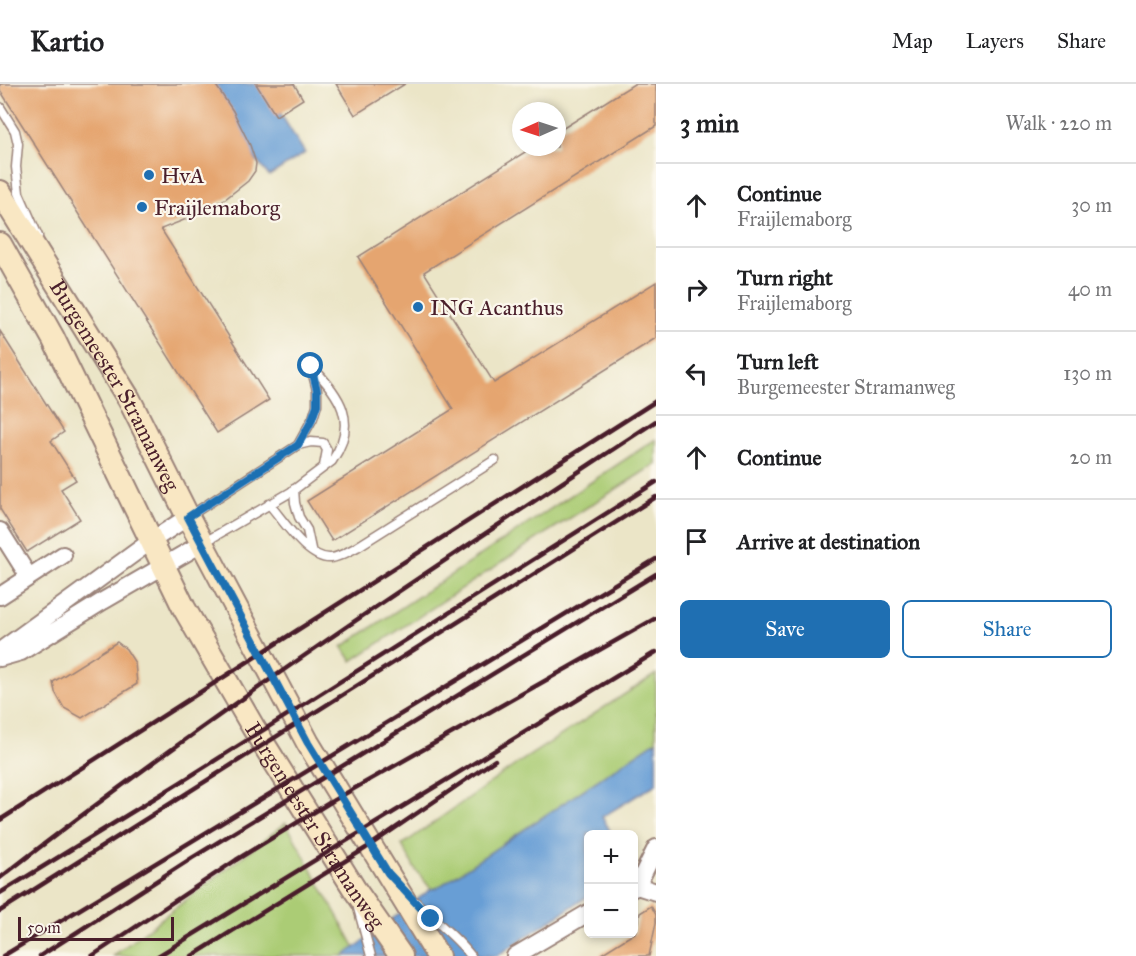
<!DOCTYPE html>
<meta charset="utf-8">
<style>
body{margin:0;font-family:"IM FELL Great Primer",serif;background:#f2f2f2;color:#202124}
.controls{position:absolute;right:18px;bottom:18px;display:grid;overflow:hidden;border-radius:9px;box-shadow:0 3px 9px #0003}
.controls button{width:54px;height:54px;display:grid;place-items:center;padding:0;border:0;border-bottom:2px solid #e0e0e0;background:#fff;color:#202124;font:30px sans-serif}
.compass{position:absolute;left:512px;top:18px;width:54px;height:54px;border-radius:50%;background:#fff;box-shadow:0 3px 9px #0003;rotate:267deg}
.scale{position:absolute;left:18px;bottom:15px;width:156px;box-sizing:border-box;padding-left:6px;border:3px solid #4a1f2b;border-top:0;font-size:16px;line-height:21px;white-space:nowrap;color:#4a1f2b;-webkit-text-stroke:4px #fbf7ec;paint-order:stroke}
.stop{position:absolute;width:18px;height:18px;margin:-14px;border:4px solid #1f6fb2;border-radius:50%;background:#fff}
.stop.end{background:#1f6fb2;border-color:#fff;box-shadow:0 2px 6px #0008}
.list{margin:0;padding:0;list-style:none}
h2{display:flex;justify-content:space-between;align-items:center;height:78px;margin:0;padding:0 24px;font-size:26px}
h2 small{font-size:20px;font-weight:400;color:#757577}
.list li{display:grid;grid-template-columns:39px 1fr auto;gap:18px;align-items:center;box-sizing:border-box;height:84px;padding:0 24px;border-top:2px solid #e0e0e0}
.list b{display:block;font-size:22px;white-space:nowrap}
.list p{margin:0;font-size:20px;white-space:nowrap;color:#757577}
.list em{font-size:20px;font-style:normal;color:#757577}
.actions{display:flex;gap:12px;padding:18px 24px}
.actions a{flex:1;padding:14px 0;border:2px solid #1f6fb2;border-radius:9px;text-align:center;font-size:21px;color:#1f6fb2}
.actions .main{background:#1f6fb2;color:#fff}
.icon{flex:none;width:33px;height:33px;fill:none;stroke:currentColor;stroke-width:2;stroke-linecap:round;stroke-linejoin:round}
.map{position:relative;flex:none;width:656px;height:872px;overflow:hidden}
header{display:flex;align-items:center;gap:36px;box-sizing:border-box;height:84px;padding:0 30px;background:#fff;border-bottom:2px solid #e0e0e0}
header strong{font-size:28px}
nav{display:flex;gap:33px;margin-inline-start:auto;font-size:21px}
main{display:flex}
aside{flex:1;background:#fff}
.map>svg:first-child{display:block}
.green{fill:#abcc74;stroke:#7a7650;stroke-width:1.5}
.water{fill:#679ed5;stroke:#585e80;stroke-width:1.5}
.building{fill:#e5a56f}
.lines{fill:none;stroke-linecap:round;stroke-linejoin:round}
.lane-casing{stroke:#9a8279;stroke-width:11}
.street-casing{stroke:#9a8279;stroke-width:20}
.secondary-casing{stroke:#9a8279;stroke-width:26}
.lane{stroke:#fff;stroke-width:8}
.street{stroke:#fff;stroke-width:16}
.secondary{stroke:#f9e7c3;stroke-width:22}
.rail{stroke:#4a1f2b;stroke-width:4.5}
.route{stroke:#1f6fb2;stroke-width:8}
.poi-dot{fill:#1f6fb2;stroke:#fbf7ec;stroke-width:2}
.labels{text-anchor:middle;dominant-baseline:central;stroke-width:4.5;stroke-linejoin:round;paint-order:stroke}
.poi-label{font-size:22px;fill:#4a1f2b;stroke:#fbf7ec;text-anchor:start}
.street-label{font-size:22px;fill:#4a1f2b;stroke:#fbf7ec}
</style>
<header>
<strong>Kartio</strong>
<nav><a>Map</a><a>Layers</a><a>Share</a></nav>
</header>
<main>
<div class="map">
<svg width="656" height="872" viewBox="0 0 656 872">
<rect width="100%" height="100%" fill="#fbf7ec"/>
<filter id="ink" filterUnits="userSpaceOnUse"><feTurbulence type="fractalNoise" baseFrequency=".0167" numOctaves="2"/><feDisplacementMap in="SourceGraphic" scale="12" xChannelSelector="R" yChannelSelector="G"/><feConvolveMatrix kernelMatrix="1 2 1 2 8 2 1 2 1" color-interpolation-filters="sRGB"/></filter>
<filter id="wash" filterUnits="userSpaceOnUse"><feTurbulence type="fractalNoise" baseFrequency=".008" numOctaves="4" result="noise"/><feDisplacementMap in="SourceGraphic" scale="24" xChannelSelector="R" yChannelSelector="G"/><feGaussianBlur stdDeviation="1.35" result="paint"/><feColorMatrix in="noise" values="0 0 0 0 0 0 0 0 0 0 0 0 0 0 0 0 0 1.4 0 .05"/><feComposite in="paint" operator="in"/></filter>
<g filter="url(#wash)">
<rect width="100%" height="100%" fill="#ebe5c7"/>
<!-- green -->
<path class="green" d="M 656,355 L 656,380 L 540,453 L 352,577 L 342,563 Z
M 656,590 L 656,657 L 437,804 L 431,805 L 415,785 L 402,761 L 521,677 Z
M 286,739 L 355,864 L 344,872 L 113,872 Z"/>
<!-- water -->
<path class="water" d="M 194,0 L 262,0 L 305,69 L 269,92 Z
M 656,657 L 656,700 L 602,733 L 612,750 L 588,750 L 588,812 L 497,872 L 344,872 L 431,805 L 437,804 Z"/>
<g id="blocks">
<!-- building -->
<path class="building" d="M 0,0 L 215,0 L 233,27 L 250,61 L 256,79 L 255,87 L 248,97 L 225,115 L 189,134 L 161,145 L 269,316 L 217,349 L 0,6 Z
M 256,0 L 294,0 L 303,15 L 276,32 Z
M 336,0 L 405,0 L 355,31 Z
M 634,0 L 656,0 L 656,42 L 424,188 L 494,299 L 656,198 L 656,254 L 332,457 L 307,417 L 453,325 L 358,173 L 533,63 L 557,63 L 557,48 Z
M 0,247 L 64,348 L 51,357 L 76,396 L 61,405 L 80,435 L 27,468 L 0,425 Z
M 117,558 L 126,565 L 135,579 L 137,600 L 82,634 L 64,624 L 55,608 L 53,598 Z
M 651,822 L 656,831 L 656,839 L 649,872 L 598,872 L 635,849 L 640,829 Z"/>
</g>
</g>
<g filter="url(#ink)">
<use href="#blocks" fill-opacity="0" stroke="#9a8279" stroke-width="1.5"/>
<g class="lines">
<defs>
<path id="lane" d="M 0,23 L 15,47 L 18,60 L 16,83 L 19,109 L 38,152
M 298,361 L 311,358 L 323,359 L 327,366 L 324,382
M 294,405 L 295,419 L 299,433 L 307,446 L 311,465
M 269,420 C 283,436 308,476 331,474 C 340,473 349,467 357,463 L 495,376
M 188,433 L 298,361 L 313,334 L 317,321 L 317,306 L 311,283
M 203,459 L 291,408 L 332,377 C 359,338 340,311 311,282
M 416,818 C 434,837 455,851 471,872
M 358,824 L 371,872"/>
<path id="street" d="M 0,447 L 29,493
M 0,512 L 63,471
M 0,567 L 151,457 L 188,433
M 0,574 L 21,568 L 103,517 L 203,459
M 637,802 L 656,764
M 634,804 L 637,802 L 656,808
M 515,872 L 588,829"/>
<g id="secondary">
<path id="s1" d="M 0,108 L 129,315 L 188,433 L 308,659 L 438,872"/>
<path id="s2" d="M 0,160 L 53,254 L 184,524 L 253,643 L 355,806 L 401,872"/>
</g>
</defs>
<!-- lane casing -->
<use href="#lane" class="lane-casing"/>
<!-- street casing -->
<use href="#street" class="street-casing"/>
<!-- secondary casing -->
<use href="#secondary" class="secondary-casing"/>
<!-- lane -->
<use href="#lane" class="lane"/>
<!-- street -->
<use href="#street" class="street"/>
<!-- secondary -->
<use href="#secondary" class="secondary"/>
<!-- rail -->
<path class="rail" d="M 0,736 L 656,317
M 0,794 C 210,630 433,483 656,337
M 0,809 L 181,698 L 656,398
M 0,827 L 656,413
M 3,872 L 656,475
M 40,872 L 192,774 L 656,490
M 92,872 L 236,776 L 334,716 L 656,534
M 158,872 L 656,568
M 192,872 L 366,764 L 495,676"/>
</g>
</g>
<g class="lines" filter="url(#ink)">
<!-- route -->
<path class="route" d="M 311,282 L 317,306 L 317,321 L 311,338 L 298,361 L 188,433 L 308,659 L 388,789 L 431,835"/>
</g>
<!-- markers -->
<g class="poi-dot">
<circle cx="149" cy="91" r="6"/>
<circle cx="142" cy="123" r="6"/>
<circle cx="418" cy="223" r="6"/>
</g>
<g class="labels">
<!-- poi labels -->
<g class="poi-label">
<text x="161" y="91">HvA</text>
<text x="154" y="123">Fraijlemaborg</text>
<text x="430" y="223">ING Acanthus</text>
</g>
<!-- street labels -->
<g class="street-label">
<text stroke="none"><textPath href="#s1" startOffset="225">Burgemeester Stramanweg</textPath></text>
<text stroke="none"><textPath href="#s2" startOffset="662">Burgemeester Stramanweg</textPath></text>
</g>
</g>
</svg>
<div class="controls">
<button>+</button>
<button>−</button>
</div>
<svg class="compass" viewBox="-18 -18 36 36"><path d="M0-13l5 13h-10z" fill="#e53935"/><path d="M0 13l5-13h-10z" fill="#757577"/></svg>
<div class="scale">50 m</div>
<div class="stop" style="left:311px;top:282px"></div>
<div class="stop end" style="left:431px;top:835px"></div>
</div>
<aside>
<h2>3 min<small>Walk · 220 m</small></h2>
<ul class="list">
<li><svg class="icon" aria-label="ahead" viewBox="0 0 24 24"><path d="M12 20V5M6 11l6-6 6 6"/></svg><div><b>Continue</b><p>Fraijlemaborg</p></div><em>30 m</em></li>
<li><svg class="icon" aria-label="right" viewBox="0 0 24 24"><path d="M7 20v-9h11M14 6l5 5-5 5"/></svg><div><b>Turn right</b><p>Fraijlemaborg</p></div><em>40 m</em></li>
<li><svg class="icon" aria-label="left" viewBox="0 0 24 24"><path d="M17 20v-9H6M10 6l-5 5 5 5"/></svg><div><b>Turn left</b><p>Burgemeester Stramanweg</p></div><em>130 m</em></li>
<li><svg class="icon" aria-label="ahead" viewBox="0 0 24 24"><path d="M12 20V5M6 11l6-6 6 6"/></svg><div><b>Continue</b></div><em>20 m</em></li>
<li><svg class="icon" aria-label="arrive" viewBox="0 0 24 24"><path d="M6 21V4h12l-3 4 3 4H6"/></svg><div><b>Arrive at destination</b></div></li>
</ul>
<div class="actions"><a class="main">Save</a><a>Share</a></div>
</aside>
</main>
